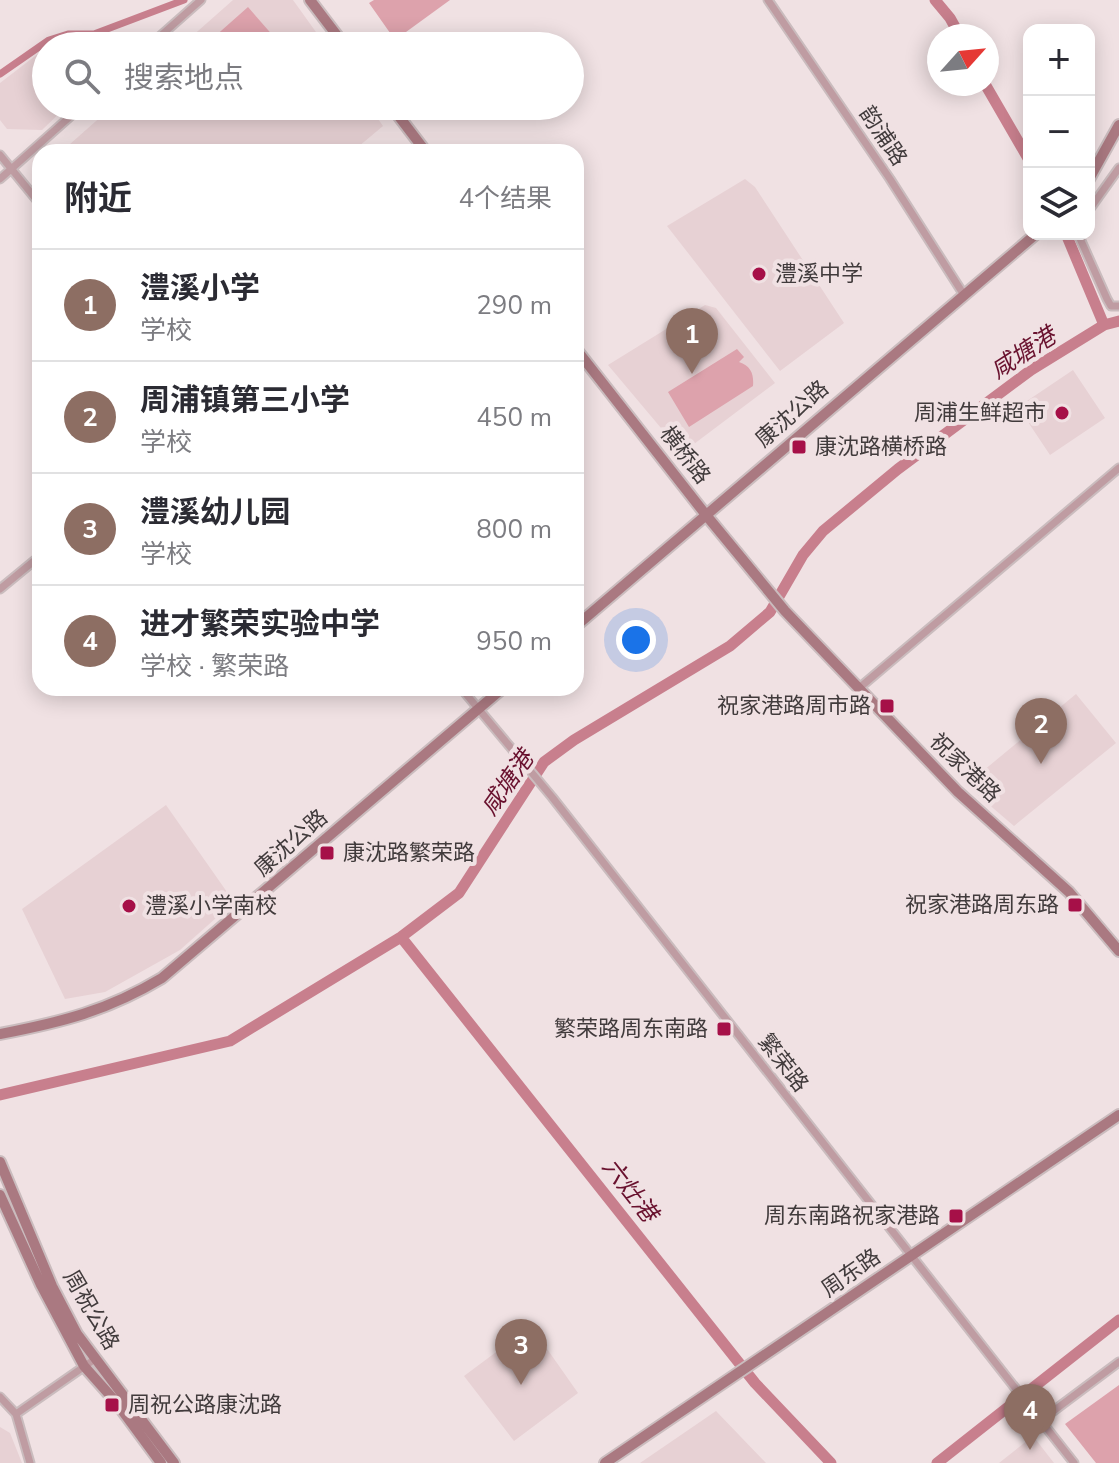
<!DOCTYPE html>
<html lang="zh">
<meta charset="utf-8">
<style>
body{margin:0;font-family:"Nunito Sans","Noto Sans SC",sans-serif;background:#f7f7f7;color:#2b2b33}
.controls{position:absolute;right:24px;top:24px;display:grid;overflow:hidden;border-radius:16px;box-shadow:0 4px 20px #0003}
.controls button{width:72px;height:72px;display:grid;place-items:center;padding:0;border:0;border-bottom:2px solid #e1e1e2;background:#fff;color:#2b2b33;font:40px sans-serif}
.compass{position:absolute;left:927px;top:24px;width:72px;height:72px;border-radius:50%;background:#fff;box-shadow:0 4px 20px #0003;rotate:63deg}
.you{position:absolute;left:636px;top:640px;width:28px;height:28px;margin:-20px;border:6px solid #fff;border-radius:50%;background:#1a73e8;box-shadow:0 0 0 12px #1a73e833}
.badge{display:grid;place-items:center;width:52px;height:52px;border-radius:50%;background:#db2777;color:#fff;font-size:26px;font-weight:700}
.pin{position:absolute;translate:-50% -66px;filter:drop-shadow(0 2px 4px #0008)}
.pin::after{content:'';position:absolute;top:42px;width:28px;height:24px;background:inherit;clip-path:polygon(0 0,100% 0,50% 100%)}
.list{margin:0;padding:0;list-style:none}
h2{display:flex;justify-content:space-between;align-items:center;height:104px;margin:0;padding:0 32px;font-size:34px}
h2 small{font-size:26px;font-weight:400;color:#7c7c81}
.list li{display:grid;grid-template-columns:52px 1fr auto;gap:24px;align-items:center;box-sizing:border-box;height:112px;padding:0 32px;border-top:2px solid #e1e1e2}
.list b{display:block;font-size:30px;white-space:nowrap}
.list p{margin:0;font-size:26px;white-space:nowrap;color:#7c7c81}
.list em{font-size:26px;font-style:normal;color:#7c7c81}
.icon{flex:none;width:44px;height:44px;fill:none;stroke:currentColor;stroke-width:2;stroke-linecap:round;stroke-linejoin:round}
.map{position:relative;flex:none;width:1119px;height:1463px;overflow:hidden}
.search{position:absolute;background:#fff;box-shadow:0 4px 20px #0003;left:32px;top:32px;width:552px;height:88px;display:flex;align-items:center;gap:20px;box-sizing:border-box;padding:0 28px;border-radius:44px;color:#7c7c81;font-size:30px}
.panel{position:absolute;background:#fff;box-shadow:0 4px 20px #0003;left:32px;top:144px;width:552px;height:552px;border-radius:24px}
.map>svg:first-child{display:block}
.built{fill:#e7d1d4}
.green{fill:#dda2ac}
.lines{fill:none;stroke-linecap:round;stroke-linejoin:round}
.canal{stroke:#c87f8d;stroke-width:7}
.river{stroke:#c87f8d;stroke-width:11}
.street-casing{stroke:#cabcbe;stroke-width:11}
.secondary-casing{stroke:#cabcbe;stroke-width:14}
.street{stroke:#bf9ca2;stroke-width:7}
.secondary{stroke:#aa7981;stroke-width:10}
.poi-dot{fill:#a61048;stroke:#f0e1e3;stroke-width:3}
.labels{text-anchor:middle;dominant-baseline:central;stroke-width:8;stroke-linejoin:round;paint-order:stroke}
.street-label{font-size:22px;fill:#413b3c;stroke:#f0e1e3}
.poi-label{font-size:22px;fill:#413b3c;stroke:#f0e1e3;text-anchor:start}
.water-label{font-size:24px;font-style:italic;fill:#69112e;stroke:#f0e1e3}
</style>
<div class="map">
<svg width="1119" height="1463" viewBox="0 0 1119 1463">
<rect width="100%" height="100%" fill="#f0e1e3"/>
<!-- built -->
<path class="built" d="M 233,0 L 293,0 L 326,46 L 181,46 Z
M 46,51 L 46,106 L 67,106 L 42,130 L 7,129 L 0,120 L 0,83 L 39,53 Z
M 113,106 L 369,106 L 383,126 L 352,152 L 61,152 Z
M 745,179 L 755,187 L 844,323 L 780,371 L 667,226 Z
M 705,305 L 716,308 L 775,383 L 682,453 L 608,365 Z
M 1073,370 L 1105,418 L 1050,455 L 1018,407 Z
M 1076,694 L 1116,743 L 1014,826 L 966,785 Z
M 166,805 L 234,902 L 180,950 L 105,992 L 65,999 L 22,909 Z
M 531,1326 L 578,1393 L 514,1441 L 464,1376 Z
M 716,1411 L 766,1463 L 640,1463 Z
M 0,1427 L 10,1433 L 22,1463 L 0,1463 Z
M 1033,1436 L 1054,1463 L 999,1463 Z"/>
<!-- green -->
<path class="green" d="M 374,0 L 450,0 L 395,40 L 369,3 Z
M 248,7 L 282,46 L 204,46 Z
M 737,349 L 744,357 L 739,362 C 751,366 754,374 753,386 L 689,427 L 668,392 Z
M 1119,1385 L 1119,1463 L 1096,1463 L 1065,1424 Z"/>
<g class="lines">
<!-- canal -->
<path class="canal" d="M 0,74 L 49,40 L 68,34 L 94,34 L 184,0"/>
<!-- river -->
<path class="river" d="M 935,0 L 950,18 L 960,36
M 985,84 L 1029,160
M 1066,234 L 1104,325
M 401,937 L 755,1383 L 831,1463
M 0,1095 L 230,1041 L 401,937 L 459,893 L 544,762 L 574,740 L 730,646 L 770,612 L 803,555 L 823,531 L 898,469 L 1031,370 L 1104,325 L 1119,321
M 937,1463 L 1119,1320"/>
<defs>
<path id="street" d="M 768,0 L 890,179 L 964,295
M 149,46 L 201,0
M 0,155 L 40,204
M 0,179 L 82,106
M 1089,210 L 1119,168
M 1078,234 L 1107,299 L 1111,306 L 1119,306
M 0,589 L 40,556
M 461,688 L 552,797 L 1074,1463
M 858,689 L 1119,468
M 0,1397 L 16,1414 L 30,1463
M 16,1414 L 95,1359
M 1040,1421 L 1119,1362"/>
<path id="secondary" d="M 310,0 L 345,46
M 391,106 L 426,152
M 1089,179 L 1119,125
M 576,349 L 706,515 L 785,611 L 958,792 L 1069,892 L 1119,951
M 576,626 L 1036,234
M 0,1034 C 62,1022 107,1011 162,978 L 503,688
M 0,1162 L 52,1286 L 77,1334 L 174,1463
M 0,1195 L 41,1285 L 84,1366 L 116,1402 L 161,1463
M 605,1463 L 1119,1115"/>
</defs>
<!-- street casing -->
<use href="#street" class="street-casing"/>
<!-- secondary casing -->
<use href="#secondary" class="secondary-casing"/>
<!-- street -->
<use href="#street" class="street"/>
<!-- secondary -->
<use href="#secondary" class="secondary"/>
</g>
<!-- markers -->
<g class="poi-dot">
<circle cx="759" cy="274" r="8"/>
<circle cx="1062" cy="413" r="8"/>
<rect x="791" y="439" width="16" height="16" rx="4"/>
<rect x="879" y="698" width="16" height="16" rx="4"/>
<rect x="319" y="845" width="16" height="16" rx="4"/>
<rect x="1067" y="897" width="16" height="16" rx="4"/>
<circle cx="129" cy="906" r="8"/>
<rect x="716" y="1021" width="16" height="16" rx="4"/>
<rect x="948" y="1208" width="16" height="16" rx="4"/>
<rect x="104" y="1397" width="16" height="16" rx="4"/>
</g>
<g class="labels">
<!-- street labels -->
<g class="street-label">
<text transform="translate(883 136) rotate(56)">韵浦路</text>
<text transform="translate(792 414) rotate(-41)">康沈公路</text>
<text transform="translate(685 455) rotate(52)">横桥路</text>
<text transform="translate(965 768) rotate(44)">祝家港路</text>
<text transform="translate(291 843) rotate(-41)">康沈公路</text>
<text transform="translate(783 1063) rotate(52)">繁荣路</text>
<text transform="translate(851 1273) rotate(-35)">周东路</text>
<text transform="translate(91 1310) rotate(60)">周祝公路</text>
</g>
<!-- poi labels -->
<g class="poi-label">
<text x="775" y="274">澧溪中学</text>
<text x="1046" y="413" text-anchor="end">周浦生鲜超市</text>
<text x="815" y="447">康沈路横桥路</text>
<text x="871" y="706" text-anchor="end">祝家港路周市路</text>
<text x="343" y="853">康沈路繁荣路</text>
<text x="1059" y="905" text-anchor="end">祝家港路周东路</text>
<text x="145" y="906">澧溪小学南校</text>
<text x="708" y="1029" text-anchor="end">繁荣路周东南路</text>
<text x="940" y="1216" text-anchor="end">周东南路祝家港路</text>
<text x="128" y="1405">周祝公路康沈路</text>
</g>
<!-- water labels -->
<g class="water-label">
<text transform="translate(1023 353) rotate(-33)">咸塘港</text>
<text transform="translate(507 783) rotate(-55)">咸塘港</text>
<text transform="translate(630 1190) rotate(52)">六灶港</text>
</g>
</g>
</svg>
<div class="controls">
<button>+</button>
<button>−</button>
<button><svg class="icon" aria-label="layers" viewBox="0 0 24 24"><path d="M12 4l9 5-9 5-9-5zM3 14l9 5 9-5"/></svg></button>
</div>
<svg class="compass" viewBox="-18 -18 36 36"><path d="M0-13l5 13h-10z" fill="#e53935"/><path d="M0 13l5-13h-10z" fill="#7c7c81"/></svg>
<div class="you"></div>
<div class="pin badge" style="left:692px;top:374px;background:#8d6e63">1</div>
<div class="pin badge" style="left:1041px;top:764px;background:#8d6e63">2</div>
<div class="pin badge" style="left:521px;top:1385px;background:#8d6e63">3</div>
<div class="pin badge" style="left:1030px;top:1450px;background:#8d6e63">4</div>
<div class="search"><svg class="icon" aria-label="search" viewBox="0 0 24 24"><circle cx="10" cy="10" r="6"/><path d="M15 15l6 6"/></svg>搜索地点</div>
<section class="panel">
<h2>附近<small>4个结果</small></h2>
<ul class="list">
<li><span class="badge" style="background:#8d6e63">1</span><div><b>澧溪小学</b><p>学校</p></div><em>290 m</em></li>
<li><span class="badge" style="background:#8d6e63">2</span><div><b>周浦镇第三小学</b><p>学校</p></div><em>450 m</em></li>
<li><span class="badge" style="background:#8d6e63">3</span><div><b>澧溪幼儿园</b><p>学校</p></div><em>800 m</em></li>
<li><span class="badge" style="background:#8d6e63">4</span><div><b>进才繁荣实验中学</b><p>学校 · 繁荣路</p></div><em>950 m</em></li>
</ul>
</section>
</div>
